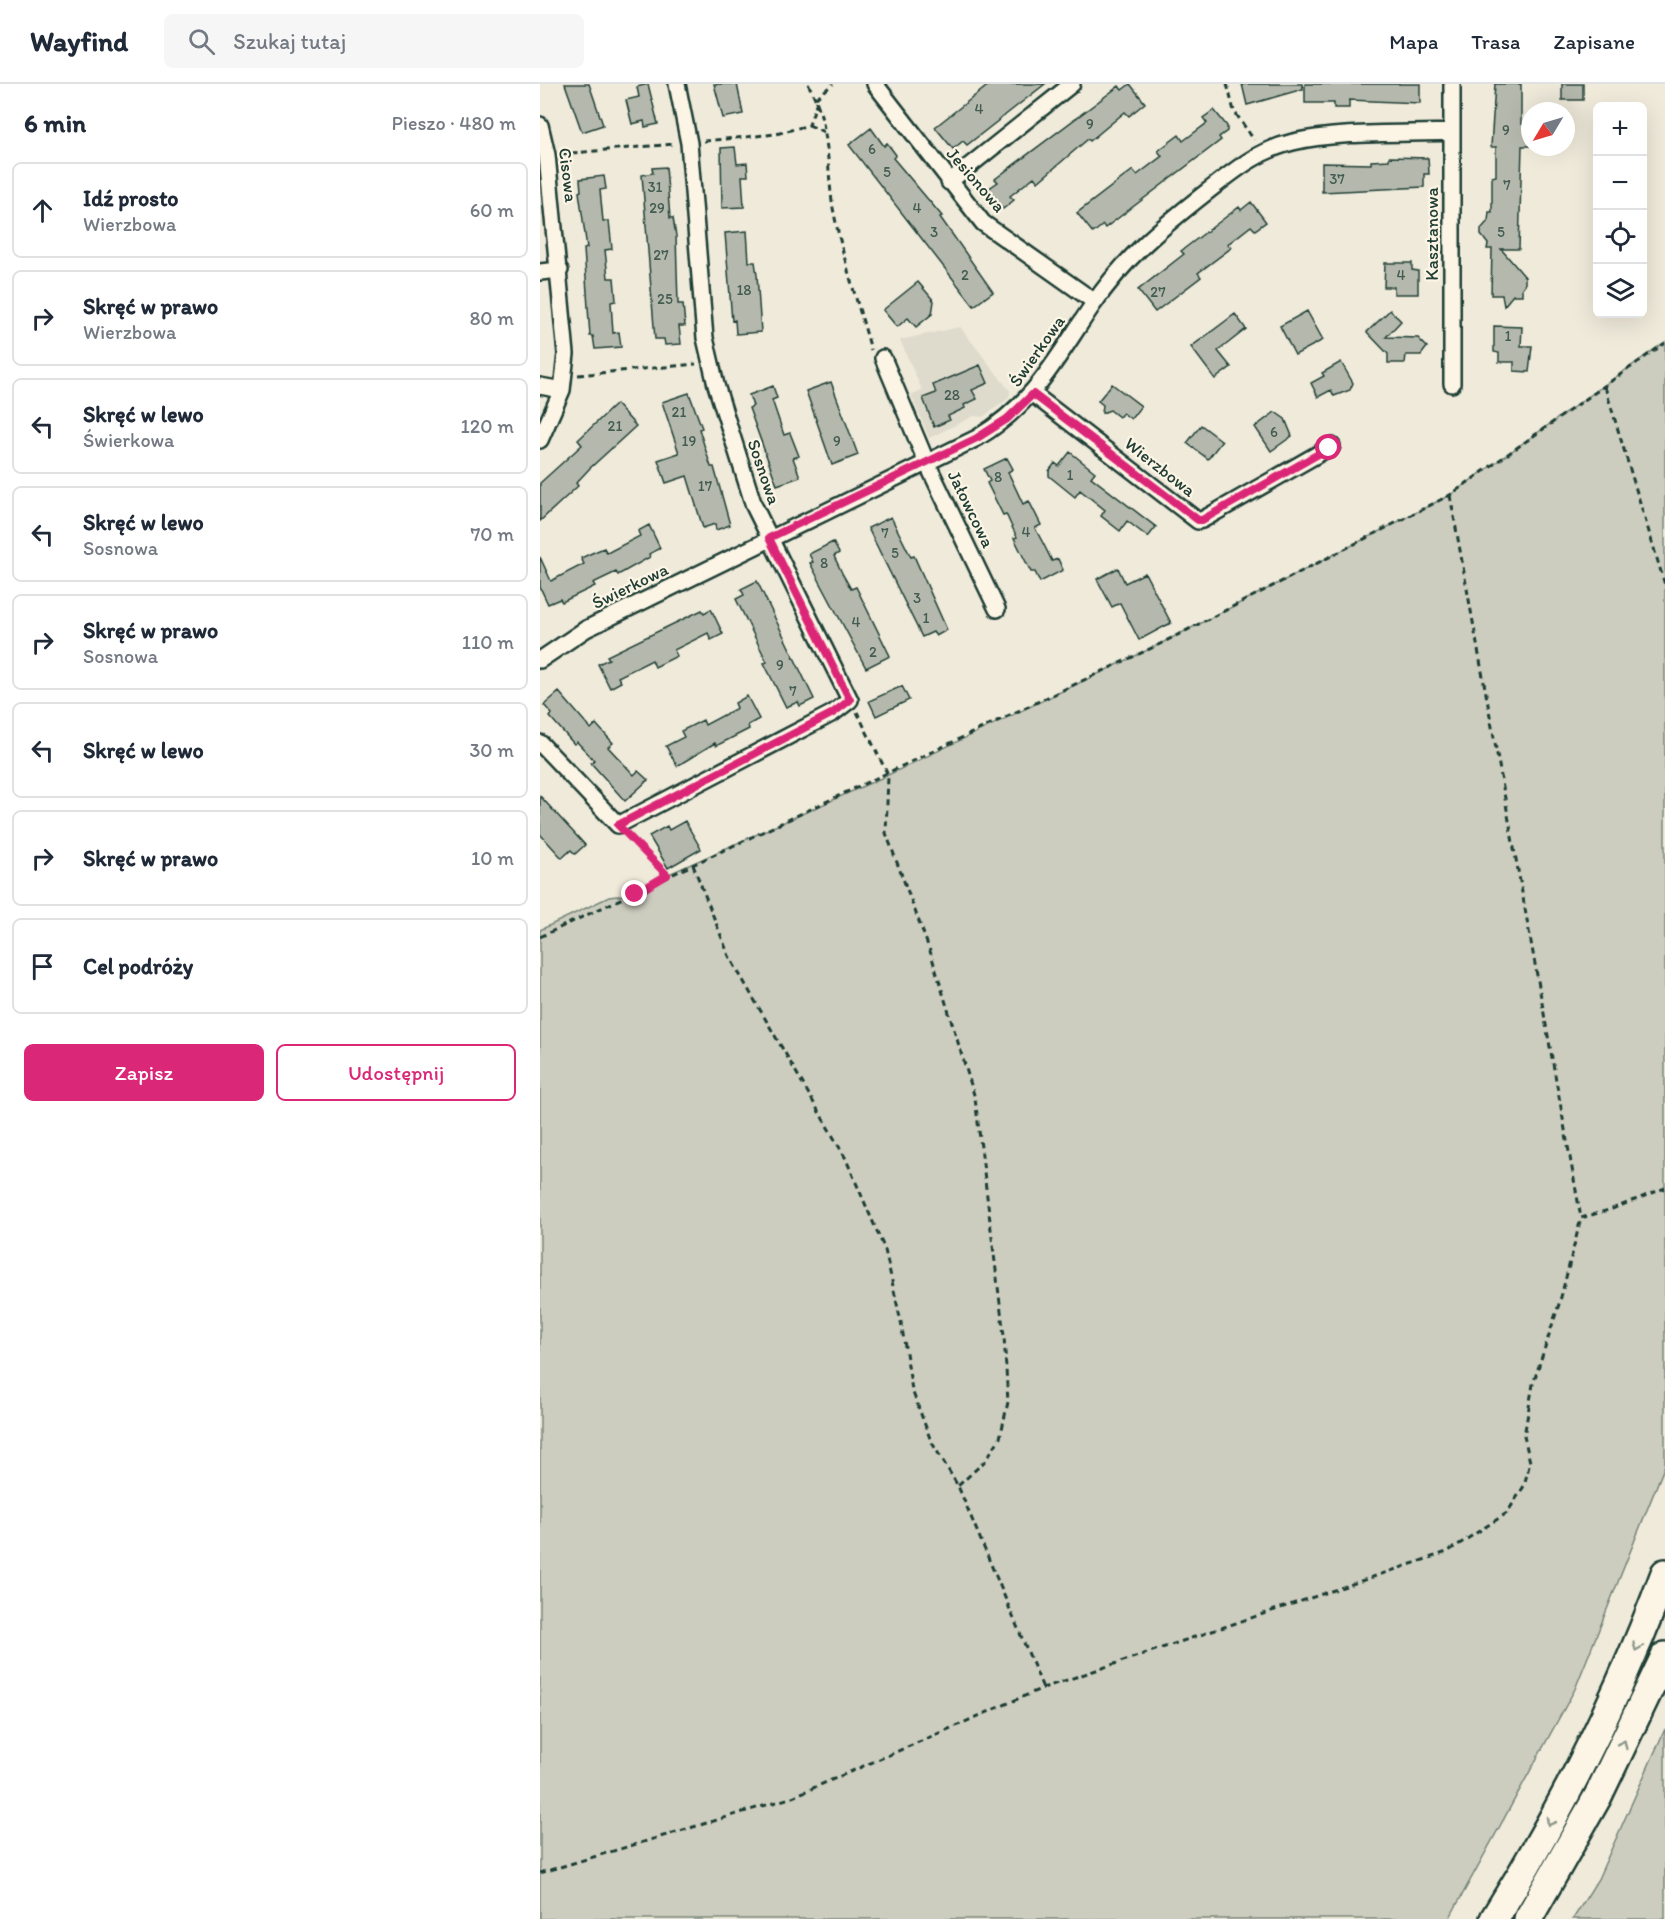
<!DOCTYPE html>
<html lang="pl">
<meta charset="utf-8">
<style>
body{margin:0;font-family:Itim,sans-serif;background:#f6f6f7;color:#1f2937}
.controls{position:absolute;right:18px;top:18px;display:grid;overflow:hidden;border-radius:9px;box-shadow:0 6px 24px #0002}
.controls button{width:54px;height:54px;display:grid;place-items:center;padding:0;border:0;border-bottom:2px solid #e0e1e3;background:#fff;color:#1f2937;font:30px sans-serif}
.compass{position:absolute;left:981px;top:18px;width:54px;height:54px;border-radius:50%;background:#fff;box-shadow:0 6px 24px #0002;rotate:232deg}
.stop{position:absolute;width:18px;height:18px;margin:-14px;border:4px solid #db2777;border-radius:50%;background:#fff}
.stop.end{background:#db2777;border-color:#fff;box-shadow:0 2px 6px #0008}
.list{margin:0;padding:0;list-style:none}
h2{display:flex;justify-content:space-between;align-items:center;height:78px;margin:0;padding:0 24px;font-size:26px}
h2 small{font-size:20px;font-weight:400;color:#747a83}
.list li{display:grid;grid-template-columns:39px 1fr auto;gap:18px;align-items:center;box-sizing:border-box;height:96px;margin:0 12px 12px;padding:0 12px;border:2px solid #e0e1e3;border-radius:9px}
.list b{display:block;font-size:22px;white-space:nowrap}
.list p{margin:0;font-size:20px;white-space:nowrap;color:#747a83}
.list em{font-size:20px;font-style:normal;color:#747a83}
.actions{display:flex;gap:12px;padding:18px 24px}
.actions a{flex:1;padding:14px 0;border:2px solid #db2777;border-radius:9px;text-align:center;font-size:21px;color:#db2777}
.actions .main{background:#db2777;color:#fff}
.icon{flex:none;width:33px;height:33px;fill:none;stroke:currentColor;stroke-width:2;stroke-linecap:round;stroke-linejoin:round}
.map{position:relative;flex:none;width:1125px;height:1835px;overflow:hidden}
header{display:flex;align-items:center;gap:36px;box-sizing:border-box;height:84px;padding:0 30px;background:#fff;border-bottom:2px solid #e0e1e3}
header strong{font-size:28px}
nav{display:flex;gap:33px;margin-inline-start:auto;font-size:21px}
.search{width:420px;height:54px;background:#f6f6f7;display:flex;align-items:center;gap:15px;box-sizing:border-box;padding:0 21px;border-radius:9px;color:#747a83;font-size:22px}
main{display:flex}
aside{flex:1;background:#fff}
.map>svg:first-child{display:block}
.built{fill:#dedbcc}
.green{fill:#cccdbf;stroke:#76857a;stroke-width:1.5}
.building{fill:#b5b9ad;stroke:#1f3d34;stroke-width:1.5}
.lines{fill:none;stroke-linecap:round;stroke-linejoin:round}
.street-casing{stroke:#1f3d34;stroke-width:20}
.highway-casing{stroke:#1f3d34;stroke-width:32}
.path{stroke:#1f3d34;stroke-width:3;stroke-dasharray:6 4.5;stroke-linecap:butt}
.street{stroke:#fcf5e5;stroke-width:15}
.highway{stroke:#fcf5e5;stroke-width:27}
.oneway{stroke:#8e998c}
.route{stroke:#db2777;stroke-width:8}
.labels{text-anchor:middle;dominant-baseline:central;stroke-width:4.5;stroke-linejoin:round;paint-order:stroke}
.number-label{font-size:15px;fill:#445c52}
.street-label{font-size:18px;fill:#1f3d34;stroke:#fcf5e5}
</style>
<header>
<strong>Wayfind</strong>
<div class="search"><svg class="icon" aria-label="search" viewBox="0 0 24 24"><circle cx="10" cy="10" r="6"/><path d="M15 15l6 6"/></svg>Szukaj tutaj</div>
<nav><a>Mapa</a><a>Trasa</a><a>Zapisane</a></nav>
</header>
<main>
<aside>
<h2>6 min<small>Pieszo · 480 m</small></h2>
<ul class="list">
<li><svg class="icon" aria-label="ahead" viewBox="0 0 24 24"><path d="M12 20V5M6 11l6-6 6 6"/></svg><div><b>Idź prosto</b><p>Wierzbowa</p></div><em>60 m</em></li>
<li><svg class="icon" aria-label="right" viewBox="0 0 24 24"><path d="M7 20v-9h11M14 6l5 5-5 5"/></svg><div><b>Skręć w prawo</b><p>Wierzbowa</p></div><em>80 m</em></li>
<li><svg class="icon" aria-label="left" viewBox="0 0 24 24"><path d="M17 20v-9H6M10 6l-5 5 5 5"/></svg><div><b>Skręć w lewo</b><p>Świerkowa</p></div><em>120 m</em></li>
<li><svg class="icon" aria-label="left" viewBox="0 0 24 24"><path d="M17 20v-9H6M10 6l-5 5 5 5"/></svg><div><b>Skręć w lewo</b><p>Sosnowa</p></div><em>70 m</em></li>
<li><svg class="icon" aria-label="right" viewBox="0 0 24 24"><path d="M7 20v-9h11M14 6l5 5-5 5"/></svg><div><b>Skręć w prawo</b><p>Sosnowa</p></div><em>110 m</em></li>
<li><svg class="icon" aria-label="left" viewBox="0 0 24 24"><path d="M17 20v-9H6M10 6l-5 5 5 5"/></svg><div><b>Skręć w lewo</b></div><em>30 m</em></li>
<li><svg class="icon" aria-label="right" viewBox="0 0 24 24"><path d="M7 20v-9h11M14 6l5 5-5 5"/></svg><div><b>Skręć w prawo</b></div><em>10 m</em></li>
<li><svg class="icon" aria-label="arrive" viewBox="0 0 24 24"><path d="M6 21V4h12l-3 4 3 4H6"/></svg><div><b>Cel podróży</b></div></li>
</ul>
<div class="actions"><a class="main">Zapisz</a><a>Udostępnij</a></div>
</aside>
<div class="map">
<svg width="1125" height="1835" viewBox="0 0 1125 1835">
<rect width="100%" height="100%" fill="#efeada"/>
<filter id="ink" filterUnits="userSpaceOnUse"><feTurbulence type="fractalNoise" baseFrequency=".0167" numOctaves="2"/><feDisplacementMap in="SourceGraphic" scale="12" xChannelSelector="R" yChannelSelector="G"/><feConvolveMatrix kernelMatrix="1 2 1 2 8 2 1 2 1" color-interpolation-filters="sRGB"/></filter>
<g filter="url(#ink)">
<!-- built -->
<path class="built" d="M 420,243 L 470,307 L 469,314 L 443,333 L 434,332 L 389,354 L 371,311 L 382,306 L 360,256 Z"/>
<!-- green -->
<path class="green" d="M 1125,258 L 1125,1381 L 1035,1605 L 909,1835 L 0,1835 L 0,846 L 69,813 L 95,810 L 127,791 L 348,691 L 618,561 L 910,411 Z
M 1125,1645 L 1125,1835 L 1033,1835 L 1058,1795 Z"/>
<!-- building -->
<path class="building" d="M 25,0 L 49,0 L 63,41 L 42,48 Z
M 108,0 L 118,40 L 105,43 L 104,37 L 92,40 L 86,16 L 99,13 L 97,3 Z
M 174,0 L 197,0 L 203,30 L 183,34 Z
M 450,0 L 505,0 L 427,61 L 423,57 L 413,65 L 395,43 Z
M 590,0 L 605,19 L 589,32 L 585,28 L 550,57 L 548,55 L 498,98 L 494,93 L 470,112 L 474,116 L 463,125 L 448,105 L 458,98 L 455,95 L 579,2 L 582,6 Z
M 702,0 L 762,0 L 763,5 L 707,21 Z
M 765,0 L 880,0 L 880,19 L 809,16 L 809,24 L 794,24 L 794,19 L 765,19 Z
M 955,0 L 981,0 L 981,40 L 990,40 L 990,62 L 982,62 L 979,165 L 961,165 L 985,193 L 985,200 L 982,204 L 982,211 L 973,211 L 964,222 L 962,211 L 951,211 L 952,165 L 947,165 L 948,160 L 941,151 L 941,145 L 948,137 L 949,128 L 952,128 L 952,93 L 956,92 L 956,63 L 951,63 Z
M 1022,0 L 1043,0 L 1043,16 L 1022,16 Z
M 674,26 L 687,42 L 687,47 L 679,53 L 681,56 L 565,144 L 563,141 L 553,149 L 537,129 L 593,86 L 597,91 L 622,72 L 618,67 L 639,51 L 643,57 L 667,39 L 663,34 Z
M 331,44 L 344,62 L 347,59 L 356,71 L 353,74 L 402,132 L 400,133 L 453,208 L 434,222 L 309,61 Z
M 195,63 L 197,80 L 207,79 L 208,92 L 202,92 L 204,123 L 182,124 L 181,64 Z
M 849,73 L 888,74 L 889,90 L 884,90 L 884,103 L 782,108 L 782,79 L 831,80 L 831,77 L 849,76 Z
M 126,83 L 130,134 L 133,134 L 136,152 L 138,220 L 143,220 L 145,242 L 139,242 L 141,260 L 125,261 L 124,255 L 115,255 L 102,91 L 113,89 L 112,84 Z
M 64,92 L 66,105 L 60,106 L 63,137 L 69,137 L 72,165 L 65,166 L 68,194 L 74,194 L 76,217 L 71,218 L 72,234 L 73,249 L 79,248 L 81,263 L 55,265 L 53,252 L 50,252 L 44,165 L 47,164 L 39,108 L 41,107 L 40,95 Z
M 711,118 L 726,138 L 715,146 L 711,142 L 688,160 L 691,164 L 658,189 L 661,193 L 615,228 L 598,206 L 644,170 L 641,167 L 699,123 L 701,126 Z
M 207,147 L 209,178 L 215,178 L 217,191 L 221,248 L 196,250 L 195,236 L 192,237 L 185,149 Z
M 845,179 L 872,179 L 872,186 L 878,187 L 878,210 L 854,210 L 854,203 L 844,203 Z
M 378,198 L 394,217 L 392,230 L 376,243 L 368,234 L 357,243 L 343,226 Z
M 850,226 L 861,237 L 846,253 L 878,254 L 887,263 L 881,271 L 866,271 L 865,279 L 848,279 L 848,270 L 827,248 Z
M 767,227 L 783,256 L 755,271 L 740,242 Z
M 695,230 L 706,245 L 678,267 L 691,283 L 675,295 L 651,263 Z
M 954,242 L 982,243 L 981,262 L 992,262 L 989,288 L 974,287 L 974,278 L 959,278 L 959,269 L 954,268 Z
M 801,278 L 813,299 L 810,306 L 794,312 L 791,306 L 778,313 L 771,299 L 784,292 L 782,289 Z
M 440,281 L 448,299 L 432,306 L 437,315 L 424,321 L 425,324 L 408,332 L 410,336 L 394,343 L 383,314 L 396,309 L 393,301 Z
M 291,298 L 318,371 L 292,381 L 266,307 Z
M 572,300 L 601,322 L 591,335 L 583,329 L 579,333 L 570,326 L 562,329 L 563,321 L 558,317 Z
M 233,302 L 237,314 L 232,316 L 244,351 L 250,349 L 259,372 L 253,374 L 260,393 L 237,401 L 209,324 L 213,322 L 209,311 Z
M 149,309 L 162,344 L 159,345 L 171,383 L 174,383 L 190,441 L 176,446 L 175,440 L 163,444 L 147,392 L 126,399 L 118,376 L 139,369 L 122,318 Z
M 76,320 L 96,342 L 49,385 L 36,399 L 38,402 L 0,437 L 0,399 L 42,361 L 38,356 Z
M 735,328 L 745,335 L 752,352 L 731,367 L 715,343 Z
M 661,341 L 682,357 L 668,375 L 647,359 Z
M 530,368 L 555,388 L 551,393 L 616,443 L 608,453 L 587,437 L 580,447 L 561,432 L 565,426 L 540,406 L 535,413 L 509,392 L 509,387 L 515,379 L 519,382 Z
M 467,374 L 473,385 L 468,388 L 483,420 L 489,417 L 501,441 L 495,444 L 504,461 L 512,477 L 518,475 L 523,486 L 500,498 L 495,488 L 491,488 L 474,454 L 477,453 L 471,441 L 466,430 L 463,431 L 447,399 L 450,397 L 444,385 Z
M 351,433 L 371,473 L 374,472 L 407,546 L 396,552 L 393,548 L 382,553 L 328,444 Z
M 109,441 L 120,464 L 109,470 L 110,473 L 78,491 L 76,488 L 53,499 L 55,502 L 22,518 L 20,515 L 8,520 L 0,503 L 0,473 L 11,497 L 44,480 L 41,474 L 52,469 L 64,464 L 67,469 L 100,452 L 98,447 Z
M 293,458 L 299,469 L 294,472 L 302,489 L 311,505 L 316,503 L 350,572 L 326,584 L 270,479 L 273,478 L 269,470 Z
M 578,484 L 585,499 L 605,489 L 631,539 L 599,556 L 580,519 L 572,523 L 557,495 Z
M 217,497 L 274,615 L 260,622 L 258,618 L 246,623 L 224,579 L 227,578 L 196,515 L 204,511 L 201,505 Z
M 171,525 L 183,550 L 171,556 L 168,549 L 134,566 L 137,572 L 115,583 L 112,576 L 78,593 L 81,598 L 70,604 L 58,580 L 69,575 L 67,572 L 162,526 L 164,529 Z
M 362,602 L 369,616 L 336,632 L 329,617 Z
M 19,608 L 51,645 L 56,640 L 73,659 L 68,663 L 94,691 L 98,687 L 108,696 L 85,717 L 51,679 L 54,676 L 37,658 L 34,660 L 10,633 L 12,630 L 4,621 Z
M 207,612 L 219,635 L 208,641 L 209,645 L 176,662 L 175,659 L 137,682 L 126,662 L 144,653 L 141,647 L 163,636 L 165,641 L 197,624 L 195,619 Z
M 0,712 L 45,761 L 35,770 L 31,766 L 22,774 L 0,750 Z
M 145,737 L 161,765 L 128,784 L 109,752 L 127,742 L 129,746 Z"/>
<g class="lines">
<defs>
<path id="street" d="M 335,0 L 443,139 L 555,218
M 0,41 L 7,71 L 26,270 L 22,306 L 0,356
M 409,98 L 532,0
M 0,188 L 20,186
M 343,274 L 386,377 L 457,525
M 912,300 L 912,0
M 0,302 L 22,306
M 493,310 L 658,437 L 662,436 L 792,362
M 0,576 L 46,545 L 437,354 C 494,320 516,275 552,222 C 585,173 622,143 668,107 C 695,86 719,66 753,58 C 799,47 864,50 912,48
M 0,659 L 78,741 L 293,629 L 310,616 L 214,422 L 176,301 L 165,254 L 149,59 L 137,0"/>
<path id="highway" d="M 954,1835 C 1022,1726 1080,1610 1125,1489
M 988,1835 L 1058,1712 L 1125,1572"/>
</defs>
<!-- street casing -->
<use href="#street" class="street-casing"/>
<!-- highway casing -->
<use href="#highway" class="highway-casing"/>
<!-- path -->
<path class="path" d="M 268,0 C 291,40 286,80 293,124 C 302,172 318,219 331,266
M 687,0 L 694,27 L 714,56
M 276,14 L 293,0
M 269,41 L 286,49
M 164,57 L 236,50 L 269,41 L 277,17
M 21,70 L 134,60
M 38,291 L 156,280
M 1065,303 L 1125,501
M 910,411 L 1041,1134
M 317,628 L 348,691 L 346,749 L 390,867 L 435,1014 L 464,1252 L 468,1318 L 460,1354 L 445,1377 L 418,1402
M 90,753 L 127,791
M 153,781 L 189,872 L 305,1073 L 345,1166 L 361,1238 L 372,1306 L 391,1357 L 418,1402 L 503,1604
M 0,853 L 618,561 L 910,411 L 1125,259
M 0,1789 L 250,1714 L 503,1604 L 907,1468 L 967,1429 L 984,1402 L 990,1378 L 984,1352 L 993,1300 L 1020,1217 L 1041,1134 L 1072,1125 L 1125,1104"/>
<!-- street -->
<use href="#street" class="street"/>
<!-- highway -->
<use href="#highway" class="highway"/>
</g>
<!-- one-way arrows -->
<defs><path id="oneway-chevron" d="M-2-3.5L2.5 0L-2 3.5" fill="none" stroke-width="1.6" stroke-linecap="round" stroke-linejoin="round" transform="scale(1.5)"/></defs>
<g class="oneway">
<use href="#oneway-chevron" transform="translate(1097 1563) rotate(112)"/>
<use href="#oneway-chevron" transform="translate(1083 1660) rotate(-64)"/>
<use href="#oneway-chevron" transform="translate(1010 1738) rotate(119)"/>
</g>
</g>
<g class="lines" filter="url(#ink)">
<!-- route -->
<path class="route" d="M 95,810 L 127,791 L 78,741 L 293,629 L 310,616 L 229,454 L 437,354 L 467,335 L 493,310 L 658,436 L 662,436 L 789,364"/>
</g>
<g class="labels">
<!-- number labels -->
<g class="number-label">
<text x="439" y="25">4</text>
<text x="550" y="40">9</text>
<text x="966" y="46">9</text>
<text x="332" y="65">6</text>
<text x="347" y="88">5</text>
<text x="797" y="95">37</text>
<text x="967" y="101">7</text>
<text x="115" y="103">31</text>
<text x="117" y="124">29</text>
<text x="377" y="124">4</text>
<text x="394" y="148">3</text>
<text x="961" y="148">5</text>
<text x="121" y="171">27</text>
<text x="425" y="191">2</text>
<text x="861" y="191">4</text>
<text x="204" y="206">18</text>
<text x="618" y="208">27</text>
<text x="125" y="215">25</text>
<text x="968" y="252">1</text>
<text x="412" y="311">28</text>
<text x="139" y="328">21</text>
<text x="75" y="342">21</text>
<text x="734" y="348">6</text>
<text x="149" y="357">19</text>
<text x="297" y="357">9</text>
<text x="530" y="391">1</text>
<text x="458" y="393">8</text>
<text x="165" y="402">17</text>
<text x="486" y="448">4</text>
<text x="345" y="449">7</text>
<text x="355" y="469">5</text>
<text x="284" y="479">8</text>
<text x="377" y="514">3</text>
<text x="386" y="534">1</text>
<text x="316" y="538">4</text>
<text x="333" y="568">2</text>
<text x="240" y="581">9</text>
<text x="253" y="607">7</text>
</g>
<!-- street labels -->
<g class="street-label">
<text transform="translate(28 91) rotate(83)">Cisowa</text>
<text transform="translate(436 96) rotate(49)">Jesionowa</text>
<text transform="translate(892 150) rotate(-90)">Kasztanowa</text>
<text transform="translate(497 267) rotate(-55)">Świerkowa</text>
<text transform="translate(620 383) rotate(38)">Wierzbowa</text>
<text transform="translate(224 388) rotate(71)">Sosnowa</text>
<text transform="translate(431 425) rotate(64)">Jałowcowa</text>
<text transform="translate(90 502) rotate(-26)">Świerkowa</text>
</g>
</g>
</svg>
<div class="controls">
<button>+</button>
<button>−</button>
<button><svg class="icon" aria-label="locate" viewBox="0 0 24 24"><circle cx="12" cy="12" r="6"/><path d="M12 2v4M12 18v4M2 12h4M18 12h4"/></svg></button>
<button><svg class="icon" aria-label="layers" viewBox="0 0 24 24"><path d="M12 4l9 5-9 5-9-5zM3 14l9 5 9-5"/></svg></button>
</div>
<svg class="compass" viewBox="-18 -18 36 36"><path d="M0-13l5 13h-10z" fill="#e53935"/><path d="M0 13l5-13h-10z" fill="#747a83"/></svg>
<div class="stop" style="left:789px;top:364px"></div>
<div class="stop end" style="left:95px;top:810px"></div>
</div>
</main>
